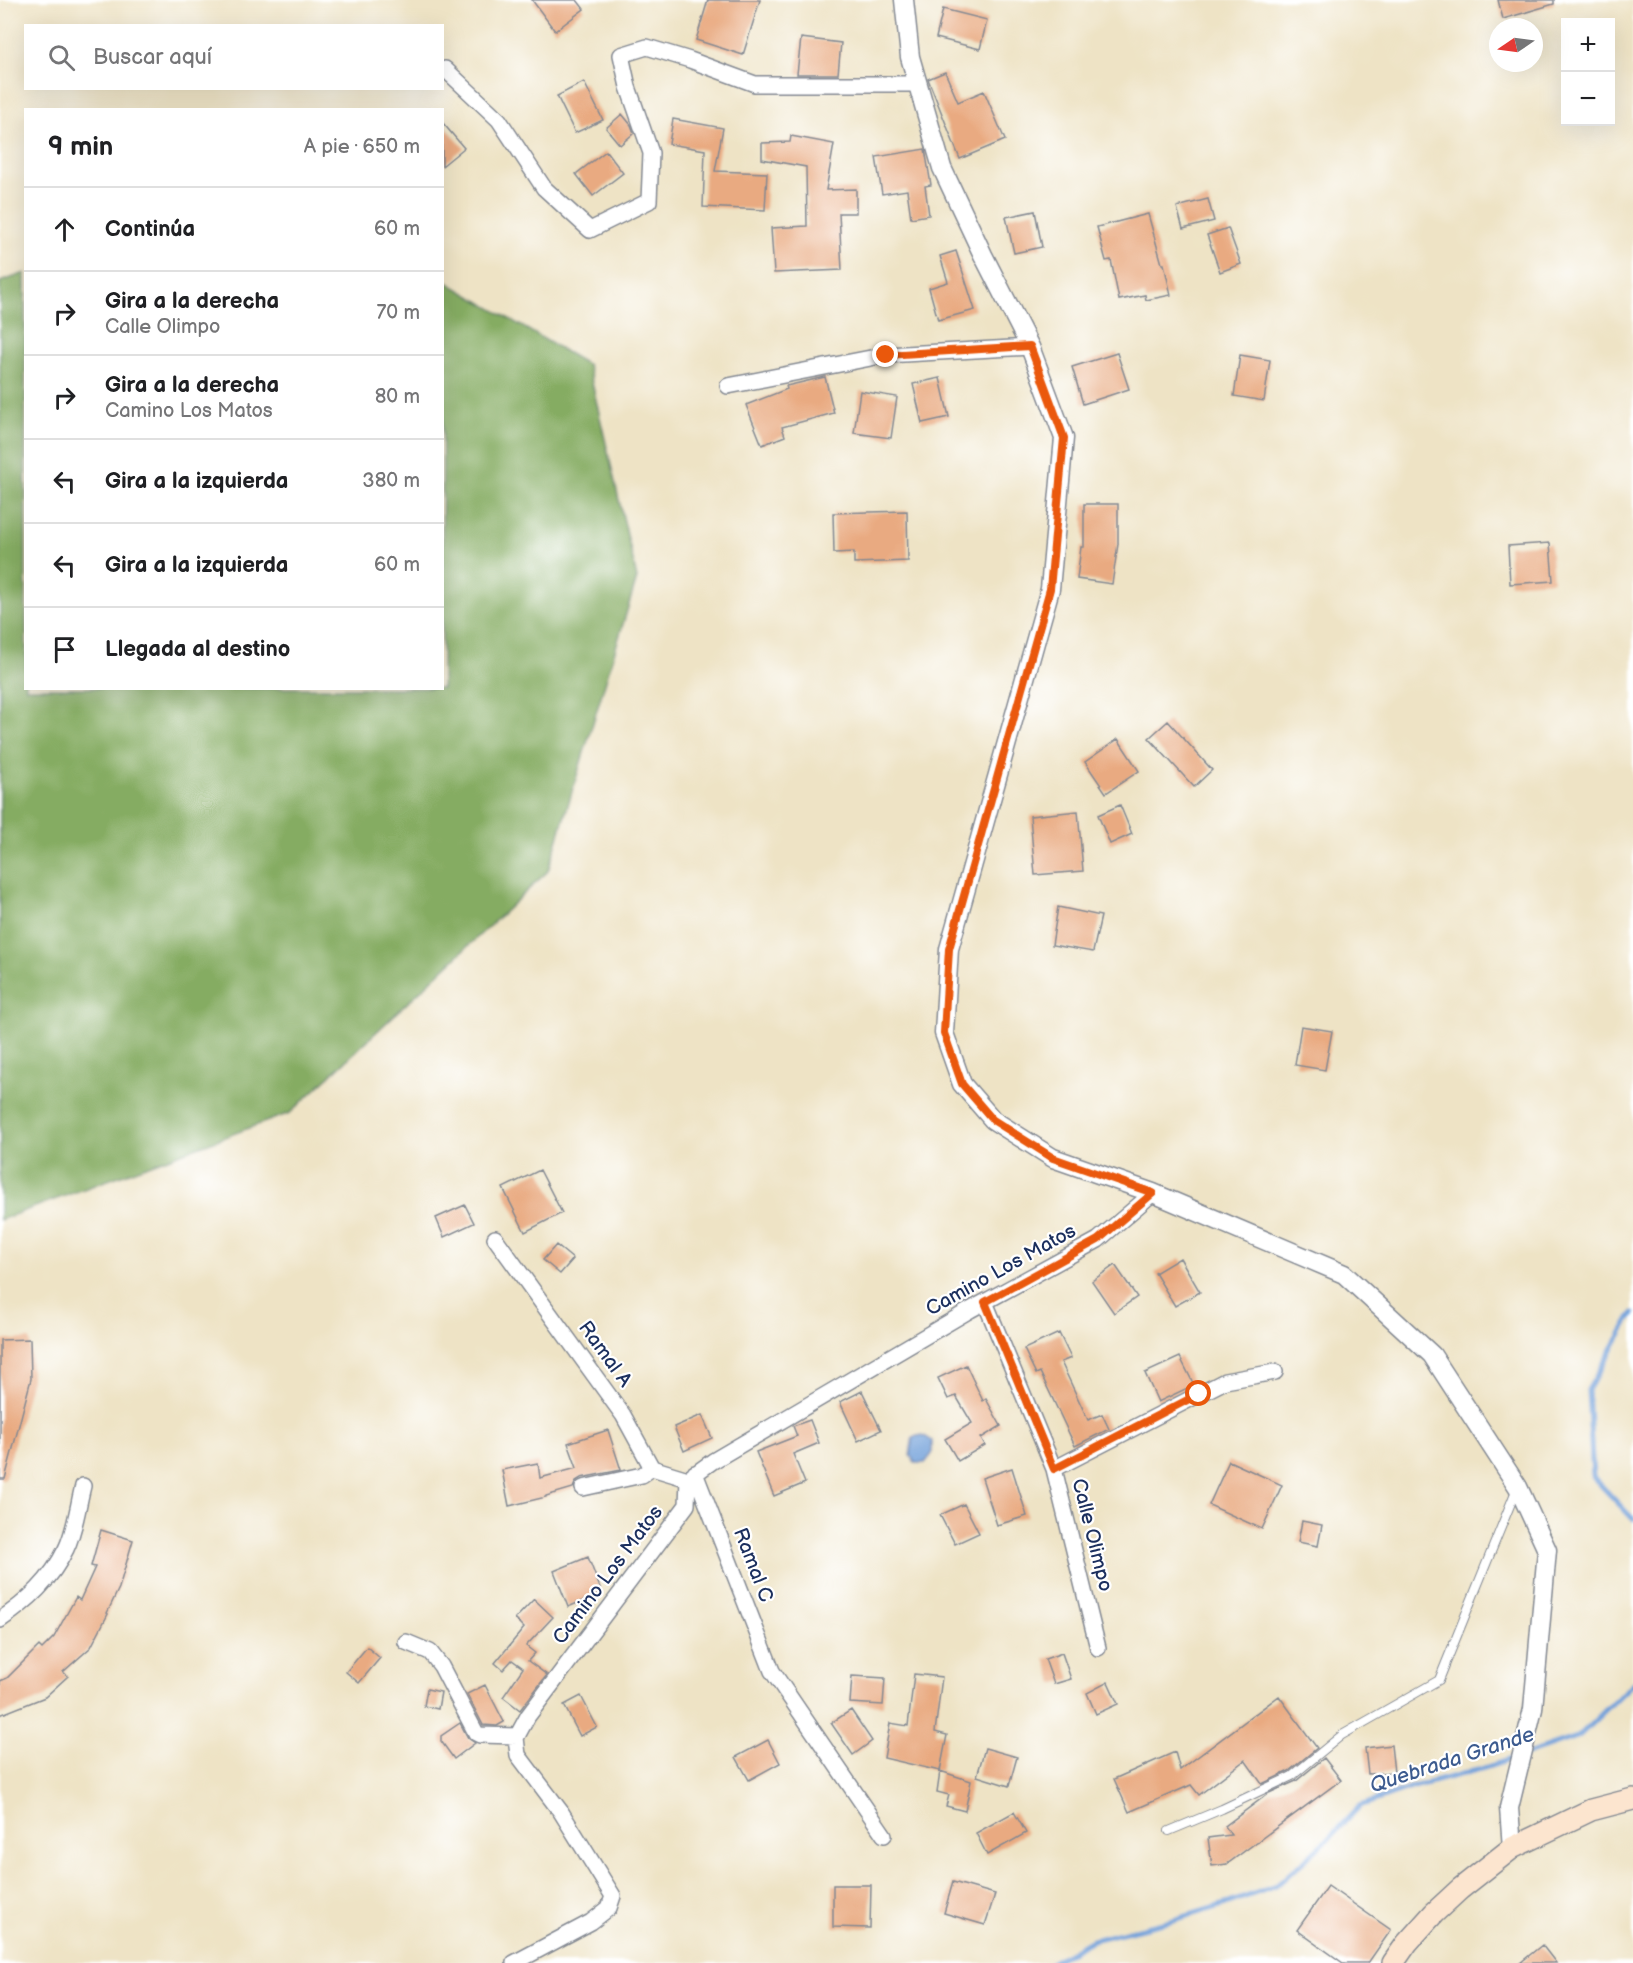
<!DOCTYPE html>
<html lang="es">
<meta charset="utf-8">
<style>
body{margin:0;font-family:"Balsamiq Sans",sans-serif;background:#f2f2f2;color:#202124}
.controls{position:absolute;right:18px;top:18px;display:grid;overflow:hidden;border-radius:0px;box-shadow:0 6px 24px #0002}
.controls button{width:54px;height:54px;display:grid;place-items:center;padding:0;border:0;border-bottom:2px solid #e0e0e0;background:#fff;color:#202124;font:30px sans-serif}
.compass{position:absolute;left:1489px;top:18px;width:54px;height:54px;border-radius:50%;background:#fff;box-shadow:0 6px 24px #0002;rotate:257deg}
.stop{position:absolute;width:18px;height:18px;margin:-14px;border:4px solid #ea580c;border-radius:50%;background:#fff}
.stop.end{background:#ea580c;border-color:#fff;box-shadow:0 2px 6px #0008}
.list{margin:0;padding:0;list-style:none}
h2{display:flex;justify-content:space-between;align-items:center;height:78px;margin:0;padding:0 24px;font-size:26px}
h2 small{font-size:20px;font-weight:400;color:#757577}
.list li{display:grid;grid-template-columns:39px 1fr auto;gap:18px;align-items:center;box-sizing:border-box;height:84px;padding:0 24px;border-top:2px solid #e0e0e0}
.list b{display:block;font-size:22px;white-space:nowrap}
.list p{margin:0;font-size:20px;white-space:nowrap;color:#757577}
.list em{font-size:20px;font-style:normal;color:#757577}
.icon{flex:none;width:33px;height:33px;fill:none;stroke:currentColor;stroke-width:2;stroke-linecap:round;stroke-linejoin:round}
.map{position:relative;flex:none;width:1633px;height:1963px;overflow:hidden}
.search{position:absolute;background:#fff;box-shadow:0 6px 24px #0002;left:24px;top:24px;width:420px;height:66px;display:flex;align-items:center;gap:15px;box-sizing:border-box;padding:0 21px;border-radius:0px;color:#757577;font-size:22px}
.panel{position:absolute;background:#fff;box-shadow:0 6px 24px #0002;left:24px;top:108px;width:420px;height:582px;border-radius:0px}
.map>svg:first-child{display:block}
.forest{fill:#85ac62;stroke:#506e60;stroke-width:1.5}
.water{fill:#6e9ed8;stroke:#44669b;stroke-width:1.5}
.lines{fill:none;stroke-linecap:round;stroke-linejoin:round}
.stream{stroke:#6e9ed8;stroke-width:5}
.building{fill:#e9aa81}
.service-casing{stroke:#848992;stroke-width:10}
.minor-casing{stroke:#848992;stroke-width:18}
.tertiary-casing{stroke:#848992;stroke-width:21}
.secondary-casing{stroke:#848992;stroke-width:24}
.service{stroke:#fff;stroke-width:8}
.minor{stroke:#fff;stroke-width:15}
.tertiary{stroke:#fff;stroke-width:18}
.secondary{stroke:#fce5cf;stroke-width:21}
.route{stroke:#ea580c;stroke-width:8}
.labels{text-anchor:middle;dominant-baseline:central;stroke-width:4.5;stroke-linejoin:round;paint-order:stroke}
.street-label{font-size:20px;fill:#1b2f5e;stroke:#fff}
.water-label{font-size:21px;font-style:italic;fill:#3c5b8f;stroke:#fff}
</style>
<div class="map">
<svg width="1633" height="1963" viewBox="0 0 1633 1963">
<rect width="100%" height="100%" fill="#fff"/>
<filter id="ink" filterUnits="userSpaceOnUse"><feTurbulence type="fractalNoise" baseFrequency=".0167" numOctaves="2"/><feDisplacementMap in="SourceGraphic" scale="12" xChannelSelector="R" yChannelSelector="G"/><feConvolveMatrix kernelMatrix="1 2 1 2 8 2 1 2 1" color-interpolation-filters="sRGB"/></filter>
<filter id="wash" filterUnits="userSpaceOnUse"><feTurbulence type="fractalNoise" baseFrequency=".008" numOctaves="4" result="noise"/><feDisplacementMap in="SourceGraphic" scale="24" xChannelSelector="R" yChannelSelector="G"/><feGaussianBlur stdDeviation="1.35" result="paint"/><feColorMatrix in="noise" values="0 0 0 0 0 0 0 0 0 0 0 0 0 0 0 0 0 1.4 0 .05"/><feComposite in="paint" operator="in"/></filter>
<g filter="url(#wash)">
<rect width="100%" height="100%" fill="#eee3c5"/>
<!-- forest -->
<path class="forest" d="M 25,273 L 26,688 L 442,688 L 443,280 L 588,365 L 637,578 L 548,871 L 290,1113 L 0,1220 L 0,282 Z"/>
<!-- water -->
<path class="water" d="M 923,1435 L 932,1441 L 932,1454 L 925,1463 L 915,1463 L 910,1455 L 913,1437 Z"/>
<g class="lines">
<!-- stream -->
<path class="stream" d="M 1633,1313 L 1588,1390 L 1593,1477 L 1633,1519
M 1527,1754 L 1579,1736 L 1633,1683
M 1051,1963 L 1092,1940 L 1167,1922 L 1226,1904 L 1276,1886 L 1326,1841 L 1360,1806 L 1417,1786 L 1481,1769 L 1518,1757"/>
</g>
<g id="blocks">
<!-- building -->
<path class="building" d="M 532,0 L 577,0 L 584,9 L 555,31 Z
M 708,0 L 760,0 L 743,55 L 696,40 Z
M 1498,0 L 1554,0 L 1554,4 L 1503,19 Z
M 943,9 L 987,20 L 980,49 L 936,38 Z
M 801,38 L 841,43 L 838,74 L 797,74 Z
M 945,72 L 958,102 L 984,91 L 1005,140 L 960,159 L 928,79 Z
M 584,82 L 603,120 L 575,133 L 557,96 Z
M 622,114 L 631,125 L 634,133 L 620,145 L 606,128 Z
M 673,119 L 723,128 L 715,171 L 767,173 L 765,210 L 703,207 L 705,150 L 669,144 Z
M 442,122 L 464,148 L 442,166 Z
M 791,136 L 834,144 L 826,190 L 856,189 L 856,213 L 839,213 L 842,270 L 774,273 L 771,228 L 807,226 L 806,167 L 762,159 L 762,143 L 790,142 Z
M 925,149 L 931,185 L 925,186 L 929,215 L 911,218 L 907,190 L 882,194 L 876,157 Z
M 606,151 L 623,173 L 593,196 L 576,174 Z
M 1208,199 L 1214,221 L 1183,229 L 1177,207 Z
M 1035,211 L 1042,247 L 1014,253 L 1006,217 Z
M 1148,214 L 1162,264 L 1164,264 L 1171,295 L 1146,300 L 1145,295 L 1119,300 L 1111,260 L 1106,261 L 1097,227 Z
M 1228,228 L 1241,264 L 1220,272 L 1207,235 Z
M 956,251 L 975,310 L 938,320 L 929,288 L 948,282 L 940,256 Z
M 1117,353 L 1129,389 L 1083,404 L 1072,367 Z
M 1240,355 L 1270,360 L 1264,401 L 1234,396 Z
M 825,377 L 834,413 L 782,427 L 785,436 L 762,445 L 746,405 L 787,389 L 786,386 Z
M 940,378 L 949,417 L 922,423 L 913,384 Z
M 860,391 L 897,397 L 891,438 L 854,433 Z
M 1084,504 L 1118,504 L 1118,544 L 1112,584 L 1077,579 L 1081,547 L 1084,547 Z
M 907,511 L 908,561 L 854,563 L 854,552 L 834,553 L 833,513 Z
M 1550,543 L 1553,581 L 1510,584 L 1508,546 Z
M 1168,721 L 1212,770 L 1194,787 L 1149,738 Z
M 1118,739 L 1139,771 L 1106,793 L 1085,762 Z
M 1120,805 L 1132,834 L 1110,844 L 1098,815 Z
M 1078,811 L 1083,871 L 1035,875 L 1030,816 Z
M 1058,907 L 1101,916 L 1093,952 L 1052,945 Z
M 1301,1026 L 1332,1031 L 1325,1070 L 1295,1065 Z
M 540,1170 L 562,1213 L 525,1232 L 503,1188 Z
M 465,1205 L 474,1223 L 444,1237 L 436,1218 Z
M 556,1245 L 573,1259 L 560,1274 L 543,1260 Z
M 1180,1258 L 1200,1292 L 1175,1306 L 1155,1273 Z
M 1115,1265 L 1137,1297 L 1114,1313 L 1092,1281 Z
M 1059,1333 L 1071,1358 L 1061,1362 L 1088,1420 L 1102,1414 L 1109,1429 L 1075,1446 L 1040,1372 L 1036,1374 L 1024,1349 Z
M 30,1339 L 31,1379 L 5,1479 L 0,1479 L 0,1340 Z
M 1180,1357 L 1194,1385 L 1158,1402 L 1145,1373 Z
M 966,1365 L 983,1401 L 986,1399 L 1001,1426 L 981,1438 L 985,1445 L 958,1461 L 945,1439 L 972,1423 L 956,1396 L 948,1399 L 938,1378 Z
M 862,1391 L 881,1430 L 858,1441 L 840,1402 Z
M 702,1415 L 712,1438 L 684,1451 L 674,1427 Z
M 810,1420 L 819,1443 L 793,1454 L 805,1483 L 774,1496 L 756,1452 L 797,1436 L 793,1426 Z
M 608,1430 L 621,1470 L 581,1478 L 576,1481 L 573,1488 L 546,1496 L 546,1497 L 509,1506 L 502,1470 L 538,1463 L 540,1478 L 577,1468 L 568,1443 Z
M 1229,1461 L 1282,1485 L 1262,1529 L 1209,1505 Z
M 1012,1468 L 1027,1516 L 997,1525 L 982,1478 Z
M 964,1504 L 979,1533 L 955,1544 L 940,1515 Z
M 1302,1521 L 1322,1525 L 1318,1546 L 1298,1542 Z
M 101,1530 L 133,1540 L 119,1588 L 107,1613 L 108,1614 L 91,1647 L 63,1672 L 68,1676 L 45,1697 L 0,1715 L 0,1681 L 7,1678 L 39,1646 L 42,1649 L 54,1637 L 76,1597 L 80,1600 L 95,1567 L 91,1566 Z
M 588,1557 L 602,1593 L 568,1607 L 554,1571 Z
M 534,1599 L 553,1617 L 526,1646 L 535,1653 L 528,1661 L 547,1675 L 520,1710 L 503,1697 L 523,1668 L 512,1660 L 503,1670 L 495,1663 L 524,1628 L 515,1619 Z
M 367,1647 L 380,1658 L 359,1683 L 346,1672 Z
M 1062,1653 L 1071,1679 L 1054,1684 L 1045,1659 Z
M 914,1674 L 942,1677 L 935,1732 L 947,1735 L 940,1771 L 884,1758 L 890,1723 L 908,1726 Z
M 852,1676 L 885,1678 L 883,1705 L 850,1703 Z
M 1108,1682 L 1118,1704 L 1096,1714 L 1087,1693 Z
M 485,1685 L 504,1722 L 497,1726 L 483,1725 L 467,1694 Z
M 427,1689 L 441,1692 L 438,1709 L 424,1706 Z
M 581,1696 L 597,1727 L 580,1736 L 564,1705 Z
M 1279,1696 L 1317,1748 L 1289,1771 L 1262,1784 L 1245,1760 L 1199,1795 L 1191,1785 L 1129,1812 L 1114,1779 L 1175,1752 L 1180,1770 Z
M 851,1710 L 872,1741 L 853,1755 L 831,1723 Z
M 460,1723 L 468,1738 L 475,1743 L 454,1759 L 441,1741 L 441,1736 Z
M 768,1740 L 780,1763 L 749,1780 L 736,1757 Z
M 1391,1745 L 1394,1772 L 1368,1774 L 1365,1748 Z
M 985,1748 L 1017,1757 L 1009,1786 L 977,1776 Z
M 1324,1758 L 1341,1780 L 1227,1864 L 1212,1866 L 1208,1838 L 1231,1835 L 1225,1826 L 1269,1793 L 1296,1781 Z
M 940,1771 L 971,1781 L 965,1811 L 946,1806 L 949,1795 L 937,1792 Z
M 1014,1812 L 1026,1833 L 987,1855 L 976,1833 Z
M 953,1882 L 995,1894 L 985,1925 L 944,1913 Z
M 833,1885 L 871,1885 L 870,1928 L 833,1927 Z
M 1328,1886 L 1391,1930 L 1368,1963 L 1343,1963 L 1297,1930 Z
M 1542,1945 L 1556,1963 L 1520,1963 Z"/>
</g>
</g>
<g filter="url(#ink)">
<use href="#blocks" fill-opacity="0" stroke="#848992" stroke-width="1.5"/>
<g class="lines">
<defs>
<path id="service" d="M 1169,1831 L 1222,1809 L 1292,1776 L 1342,1735 L 1439,1680 L 1517,1488"/>
<path id="minor" d="M 445,69 L 499,120 L 544,188 L 590,230 L 649,201 L 651,153 L 628,87 L 621,55 L 647,47 L 690,60 L 755,84 L 918,84
M 728,386 L 886,355 L 1030,347
M 495,1238 L 623,1415 L 652,1468 L 688,1479
M 985,1302 L 1054,1469 L 1098,1648
M 1054,1469 L 1225,1381 L 1275,1372
M 695,1473 L 772,1671 L 884,1835
M 583,1488 L 642,1475 L 652,1468
M 0,1620 C 28,1601 51,1580 66,1549 C 75,1531 78,1505 83,1486
M 406,1642 L 430,1652 L 441,1666 L 476,1733 L 480,1735 L 517,1736
M 514,1963 L 591,1922 L 609,1908 L 613,1896 L 561,1812 L 518,1755 L 516,1738 L 528,1716 L 687,1505 L 688,1479 L 713,1461 L 970,1310 L 1098,1240 L 1153,1193"/>
<path id="tertiary" d="M 904,0 L 910,57 L 942,168 L 983,255 L 1030,347 L 1064,438 L 1050,589 L 949,949 L 944,1033 L 962,1084 L 993,1120 L 1053,1158 L 1153,1193 L 1344,1274 L 1432,1355 L 1518,1487 L 1547,1550 L 1533,1709 L 1509,1808 L 1512,1848"/>
<path id="secondary" d="M 1393,1963 L 1407,1943 L 1434,1913 L 1460,1889 L 1512,1848 L 1591,1810 L 1633,1799"/>
</defs>
<!-- service casing -->
<use href="#service" class="service-casing"/>
<!-- minor casing -->
<use href="#minor" class="minor-casing"/>
<!-- tertiary casing -->
<use href="#tertiary" class="tertiary-casing"/>
<!-- secondary casing -->
<use href="#secondary" class="secondary-casing"/>
<!-- service -->
<use href="#service" class="service"/>
<!-- minor -->
<use href="#minor" class="minor"/>
<!-- tertiary -->
<use href="#tertiary" class="tertiary"/>
<!-- secondary -->
<use href="#secondary" class="secondary"/>
</g>
</g>
<g class="lines" filter="url(#ink)">
<!-- route -->
<path class="route" d="M 886,355 L 1030,346 L 1064,438 L 1050,589 L 949,949 L 944,1033 L 962,1084 L 993,1120 L 1053,1158 L 1153,1193 L 1098,1240 L 985,1302 L 1054,1469 L 1199,1394"/>
</g>
<g class="labels">
<!-- street labels -->
<g class="street-label">
<text transform="translate(1001 1270) rotate(-29)">Camino Los Matos</text>
<text transform="translate(605 1354) rotate(54)">Ramal A</text>
<text transform="translate(1092 1535) rotate(76)">Calle Olimpo</text>
<text transform="translate(753 1565) rotate(69)">Ramal C</text>
<text transform="translate(608 1575) rotate(-53)">Camino Los Matos</text>
</g>
<!-- water labels -->
<g class="water-label">
<text transform="translate(1452 1760) rotate(-18)">Quebrada Grande</text>
</g>
</g>
</svg>
<div class="controls">
<button>+</button>
<button>−</button>
</div>
<svg class="compass" viewBox="-18 -18 36 36"><path d="M0-13l5 13h-10z" fill="#e53935"/><path d="M0 13l5-13h-10z" fill="#757577"/></svg>
<div class="stop" style="left:1199px;top:1394px"></div>
<div class="stop end" style="left:886px;top:355px"></div>
<div class="search"><svg class="icon" aria-label="search" viewBox="0 0 24 24"><circle cx="10" cy="10" r="6"/><path d="M15 15l6 6"/></svg>Buscar aquí</div>
<section class="panel">
<h2>9 min<small>A pie · 650 m</small></h2>
<ul class="list">
<li><svg class="icon" aria-label="ahead" viewBox="0 0 24 24"><path d="M12 20V5M6 11l6-6 6 6"/></svg><div><b>Continúa</b></div><em>60 m</em></li>
<li><svg class="icon" aria-label="right" viewBox="0 0 24 24"><path d="M7 20v-9h11M14 6l5 5-5 5"/></svg><div><b>Gira a la derecha</b><p>Calle Olimpo</p></div><em>70 m</em></li>
<li><svg class="icon" aria-label="right" viewBox="0 0 24 24"><path d="M7 20v-9h11M14 6l5 5-5 5"/></svg><div><b>Gira a la derecha</b><p>Camino Los Matos</p></div><em>80 m</em></li>
<li><svg class="icon" aria-label="left" viewBox="0 0 24 24"><path d="M17 20v-9H6M10 6l-5 5 5 5"/></svg><div><b>Gira a la izquierda</b></div><em>380 m</em></li>
<li><svg class="icon" aria-label="left" viewBox="0 0 24 24"><path d="M17 20v-9H6M10 6l-5 5 5 5"/></svg><div><b>Gira a la izquierda</b></div><em>60 m</em></li>
<li><svg class="icon" aria-label="arrive" viewBox="0 0 24 24"><path d="M6 21V4h12l-3 4 3 4H6"/></svg><div><b>Llegada al destino</b></div></li>
</ul>
</section>
</div>
